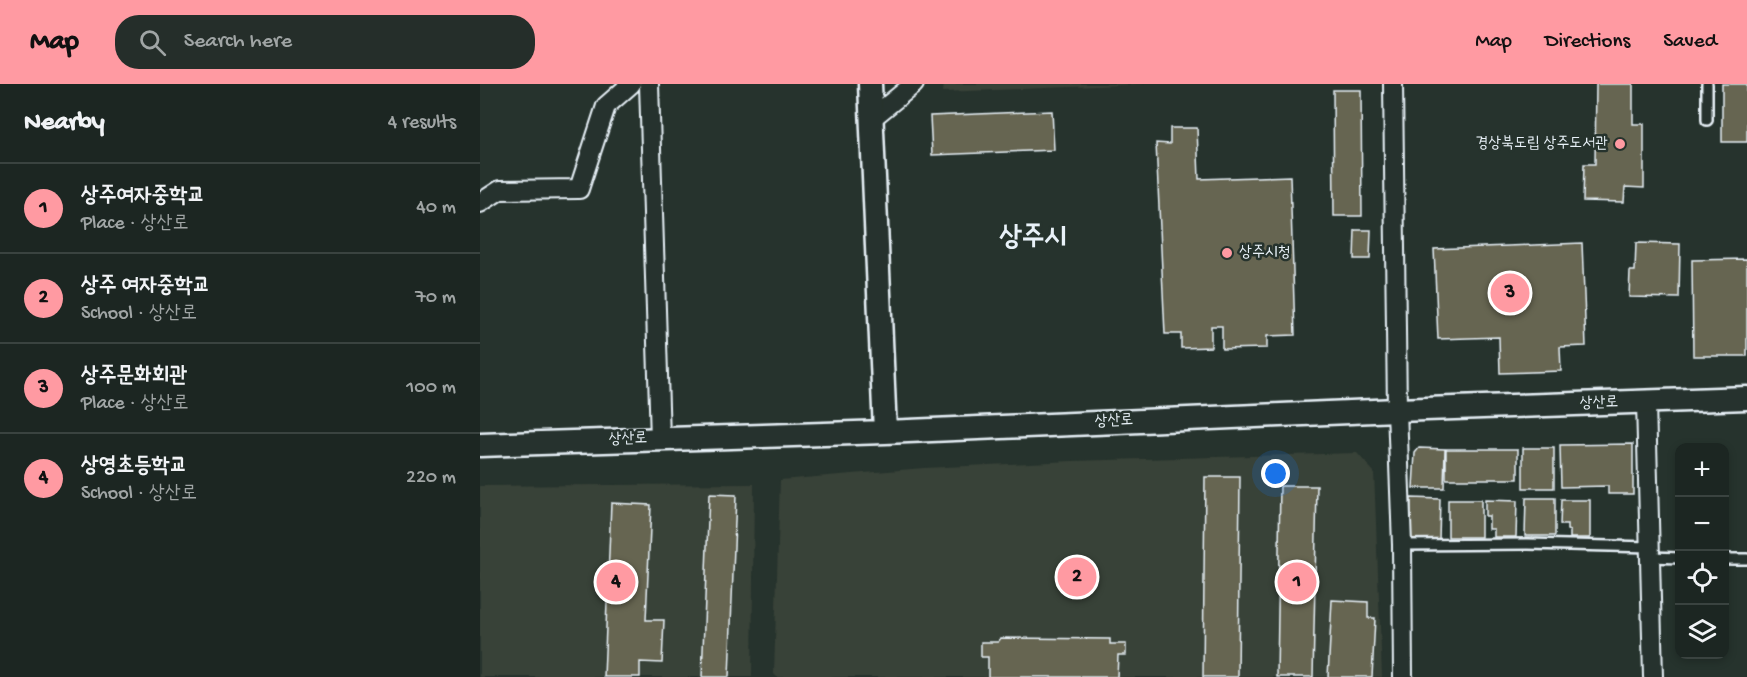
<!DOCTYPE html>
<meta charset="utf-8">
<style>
body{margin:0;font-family:"Gochi Hand","Poor Story",sans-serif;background:#252e2a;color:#f1f3f6}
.controls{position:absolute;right:18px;bottom:18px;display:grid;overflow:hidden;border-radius:12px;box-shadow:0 3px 9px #0003}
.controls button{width:54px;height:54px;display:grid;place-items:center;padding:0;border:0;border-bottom:2px solid #3a4340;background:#1c2622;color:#f1f3f6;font:30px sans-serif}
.you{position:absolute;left:796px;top:390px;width:21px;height:21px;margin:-15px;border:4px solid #fff;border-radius:50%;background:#1a73e8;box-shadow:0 0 0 9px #1a73e833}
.badge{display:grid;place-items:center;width:39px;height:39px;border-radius:50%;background:#ff9aa2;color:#111;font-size:20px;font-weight:700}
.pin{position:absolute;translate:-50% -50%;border:3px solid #fff;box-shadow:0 2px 6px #0006}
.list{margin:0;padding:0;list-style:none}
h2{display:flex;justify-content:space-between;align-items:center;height:78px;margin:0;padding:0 24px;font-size:26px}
h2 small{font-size:20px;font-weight:400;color:#a0a5a5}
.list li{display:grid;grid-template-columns:39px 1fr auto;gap:18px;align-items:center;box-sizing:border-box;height:90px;padding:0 24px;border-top:2px solid #3a4340}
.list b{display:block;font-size:22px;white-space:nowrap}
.list p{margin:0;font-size:20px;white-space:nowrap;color:#a0a5a5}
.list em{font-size:20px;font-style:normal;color:#a0a5a5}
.icon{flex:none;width:33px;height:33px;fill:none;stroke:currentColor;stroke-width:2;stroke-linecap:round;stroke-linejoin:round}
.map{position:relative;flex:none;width:1267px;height:593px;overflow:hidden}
header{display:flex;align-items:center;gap:36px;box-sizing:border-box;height:84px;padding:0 30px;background:#ff9aa2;color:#111}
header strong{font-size:28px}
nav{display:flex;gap:33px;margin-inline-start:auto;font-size:21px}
.search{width:420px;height:54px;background:#252e2a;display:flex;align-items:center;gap:15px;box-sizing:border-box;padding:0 21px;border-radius:24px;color:#a0a5a5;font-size:22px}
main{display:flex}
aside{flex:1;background:#1c2622}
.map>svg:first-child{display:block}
.built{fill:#394238}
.building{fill:#666551;stroke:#e8f1f8;stroke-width:1.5}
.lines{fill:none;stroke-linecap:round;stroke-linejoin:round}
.service-casing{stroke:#e8f1f8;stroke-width:14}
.minor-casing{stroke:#e8f1f8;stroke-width:22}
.tertiary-casing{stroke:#e8f1f8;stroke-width:27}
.service{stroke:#26332d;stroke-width:9}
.minor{stroke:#26332d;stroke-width:18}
.tertiary{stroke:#26332d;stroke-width:22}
.poi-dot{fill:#ff9aa2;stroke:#26332d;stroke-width:2}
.labels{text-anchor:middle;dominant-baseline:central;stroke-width:5;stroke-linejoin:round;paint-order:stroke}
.poi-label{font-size:16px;fill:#e8f1f8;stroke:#26332d;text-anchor:end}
.street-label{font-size:16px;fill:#e8f1f8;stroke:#26332d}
.town-label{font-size:28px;font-weight:bold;fill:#e8f1f8;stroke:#26332d}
</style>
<header>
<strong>Map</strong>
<div class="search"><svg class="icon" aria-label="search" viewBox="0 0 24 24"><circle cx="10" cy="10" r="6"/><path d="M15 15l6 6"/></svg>Search here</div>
<nav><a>Map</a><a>Directions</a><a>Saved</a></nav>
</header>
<main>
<aside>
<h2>Nearby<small>4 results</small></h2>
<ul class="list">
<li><span class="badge">1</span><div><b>상주여자중학교</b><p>Place · 상산로</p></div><em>40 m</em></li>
<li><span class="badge">2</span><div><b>상주 여자중학교</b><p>School · 상산로</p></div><em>70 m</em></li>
<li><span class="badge">3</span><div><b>상주문화회관</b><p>Place · 상산로</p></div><em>100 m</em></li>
<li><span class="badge">4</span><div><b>상영초등학교</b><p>School · 상산로</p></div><em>220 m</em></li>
</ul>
</aside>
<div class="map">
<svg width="1267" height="593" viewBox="0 0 1267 593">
<rect width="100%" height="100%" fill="#26332d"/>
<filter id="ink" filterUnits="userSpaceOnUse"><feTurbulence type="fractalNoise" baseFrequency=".0167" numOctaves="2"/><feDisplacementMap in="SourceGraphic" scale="12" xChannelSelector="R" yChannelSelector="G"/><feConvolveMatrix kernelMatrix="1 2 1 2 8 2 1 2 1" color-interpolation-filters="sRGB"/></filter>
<g filter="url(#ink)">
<!-- built -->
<path class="built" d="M 464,0 L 665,0 L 463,8 Z
M 877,369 L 894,388 L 902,593 L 297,593 L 294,590 L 300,396 L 444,384 L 592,377 Z
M 274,400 L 272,593 L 0,593 L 0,402 Z"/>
<!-- building -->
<path class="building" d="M 1116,0 L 1153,0 L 1153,40 L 1164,40 L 1164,104 L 1145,103 L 1144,118 L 1103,117 L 1104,80 L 1115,80 Z
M 1242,0 L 1267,0 L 1267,58 L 1242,58 Z
M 853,6 L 881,6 L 882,132 L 854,132 Z
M 572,27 L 574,66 L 452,71 L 450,32 Z
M 690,44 L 717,44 L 719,95 L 810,92 L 815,251 L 787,252 L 787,264 L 742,265 L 742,242 L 731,242 L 731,263 L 701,264 L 701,250 L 685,250 L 676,59 L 690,60 Z
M 875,146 L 891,146 L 890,175 L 874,175 Z
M 1102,159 L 1106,262 L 1080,263 L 1081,287 L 1020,289 L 1019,253 L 958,255 L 954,165 Z
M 1156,159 L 1200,160 L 1199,214 L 1149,213 L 1150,187 L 1155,187 Z
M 1267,175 L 1267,272 L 1213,272 L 1212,176 Z
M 1153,360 L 1153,410 L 1128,410 L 1128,402 L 1081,403 L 1080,361 Z
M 939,364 L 965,365 L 964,404 L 933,404 L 935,369 Z
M 1043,364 L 1074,364 L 1074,404 L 1043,404 Z
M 966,365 L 1038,365 L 1038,395 L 966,395 Z
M 725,393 L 760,393 L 758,593 L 723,593 Z
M 800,402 L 837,402 L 833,593 L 797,593 Z
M 229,410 L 256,411 L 249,593 L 222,593 Z
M 931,414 L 960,415 L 959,456 L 930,456 Z
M 1046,414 L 1075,414 L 1075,452 L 1045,452 Z
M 968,416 L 1001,416 L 1001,453 L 968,453 Z
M 1005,416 L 1037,417 L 1036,453 L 1014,453 L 1014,445 L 1009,445 L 1009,432 L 1005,432 Z
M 1081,416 L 1110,416 L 1110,454 L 1090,454 L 1090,447 L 1087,446 L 1087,441 L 1080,441 Z
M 131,419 L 171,421 L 166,536 L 184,536 L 182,579 L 160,578 L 160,593 L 124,593 Z
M 852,516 L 888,518 L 888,534 L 895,534 L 892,593 L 848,593 Z
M 521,554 L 630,555 L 630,560 L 646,560 L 646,571 L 638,571 L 637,593 L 508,593 L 508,573 L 501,573 L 501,558 L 518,558 Z"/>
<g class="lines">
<defs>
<path id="service" d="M 1227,36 L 1227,0
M 922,461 L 1048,460 L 1171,463
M 1171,473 L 1200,474
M 1244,475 L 1267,475"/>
<path id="minor" d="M 169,0 L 180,355
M 913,0 L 917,326 L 922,461 L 923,593
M 391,35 L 434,0
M 0,119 L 20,106 L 99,105 L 126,22 L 151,0
M 1166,318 L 1173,593"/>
<path id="tertiary" d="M 390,0 L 405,348
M 0,361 L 405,348 L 917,326 L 1267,314"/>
</defs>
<!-- service casing -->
<use href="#service" class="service-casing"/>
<!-- minor casing -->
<use href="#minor" class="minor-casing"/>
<!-- tertiary casing -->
<use href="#tertiary" class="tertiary-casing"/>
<!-- service -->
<use href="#service" class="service"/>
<!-- minor -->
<use href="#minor" class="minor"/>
<!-- tertiary -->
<use href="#tertiary" class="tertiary"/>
</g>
</g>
<!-- markers -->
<g class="poi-dot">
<circle cx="1140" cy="60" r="6"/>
<circle cx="747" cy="169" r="6"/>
</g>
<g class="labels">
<!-- poi labels -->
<g class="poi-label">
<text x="1128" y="60">경상북도립 상주도서관</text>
<text x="759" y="169" text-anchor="start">상주시청</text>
</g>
<!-- street labels -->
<g class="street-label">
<text transform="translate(1119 320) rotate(-2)">상산로</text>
<text transform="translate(634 338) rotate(-3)">상산로</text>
<text transform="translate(148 356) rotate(-2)">상산로</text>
</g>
<!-- town labels -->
<g class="town-label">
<text x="553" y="154">상주시</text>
</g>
</g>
</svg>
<div class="controls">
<button>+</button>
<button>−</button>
<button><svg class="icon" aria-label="locate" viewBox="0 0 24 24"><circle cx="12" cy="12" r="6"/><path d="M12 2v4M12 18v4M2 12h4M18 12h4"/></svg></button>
<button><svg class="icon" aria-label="layers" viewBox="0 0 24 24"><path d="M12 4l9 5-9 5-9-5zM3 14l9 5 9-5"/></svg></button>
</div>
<div class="you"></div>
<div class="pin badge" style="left:817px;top:498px">1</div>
<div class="pin badge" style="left:597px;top:493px">2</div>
<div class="pin badge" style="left:1030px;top:209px">3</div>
<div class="pin badge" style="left:136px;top:498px">4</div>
</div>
</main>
